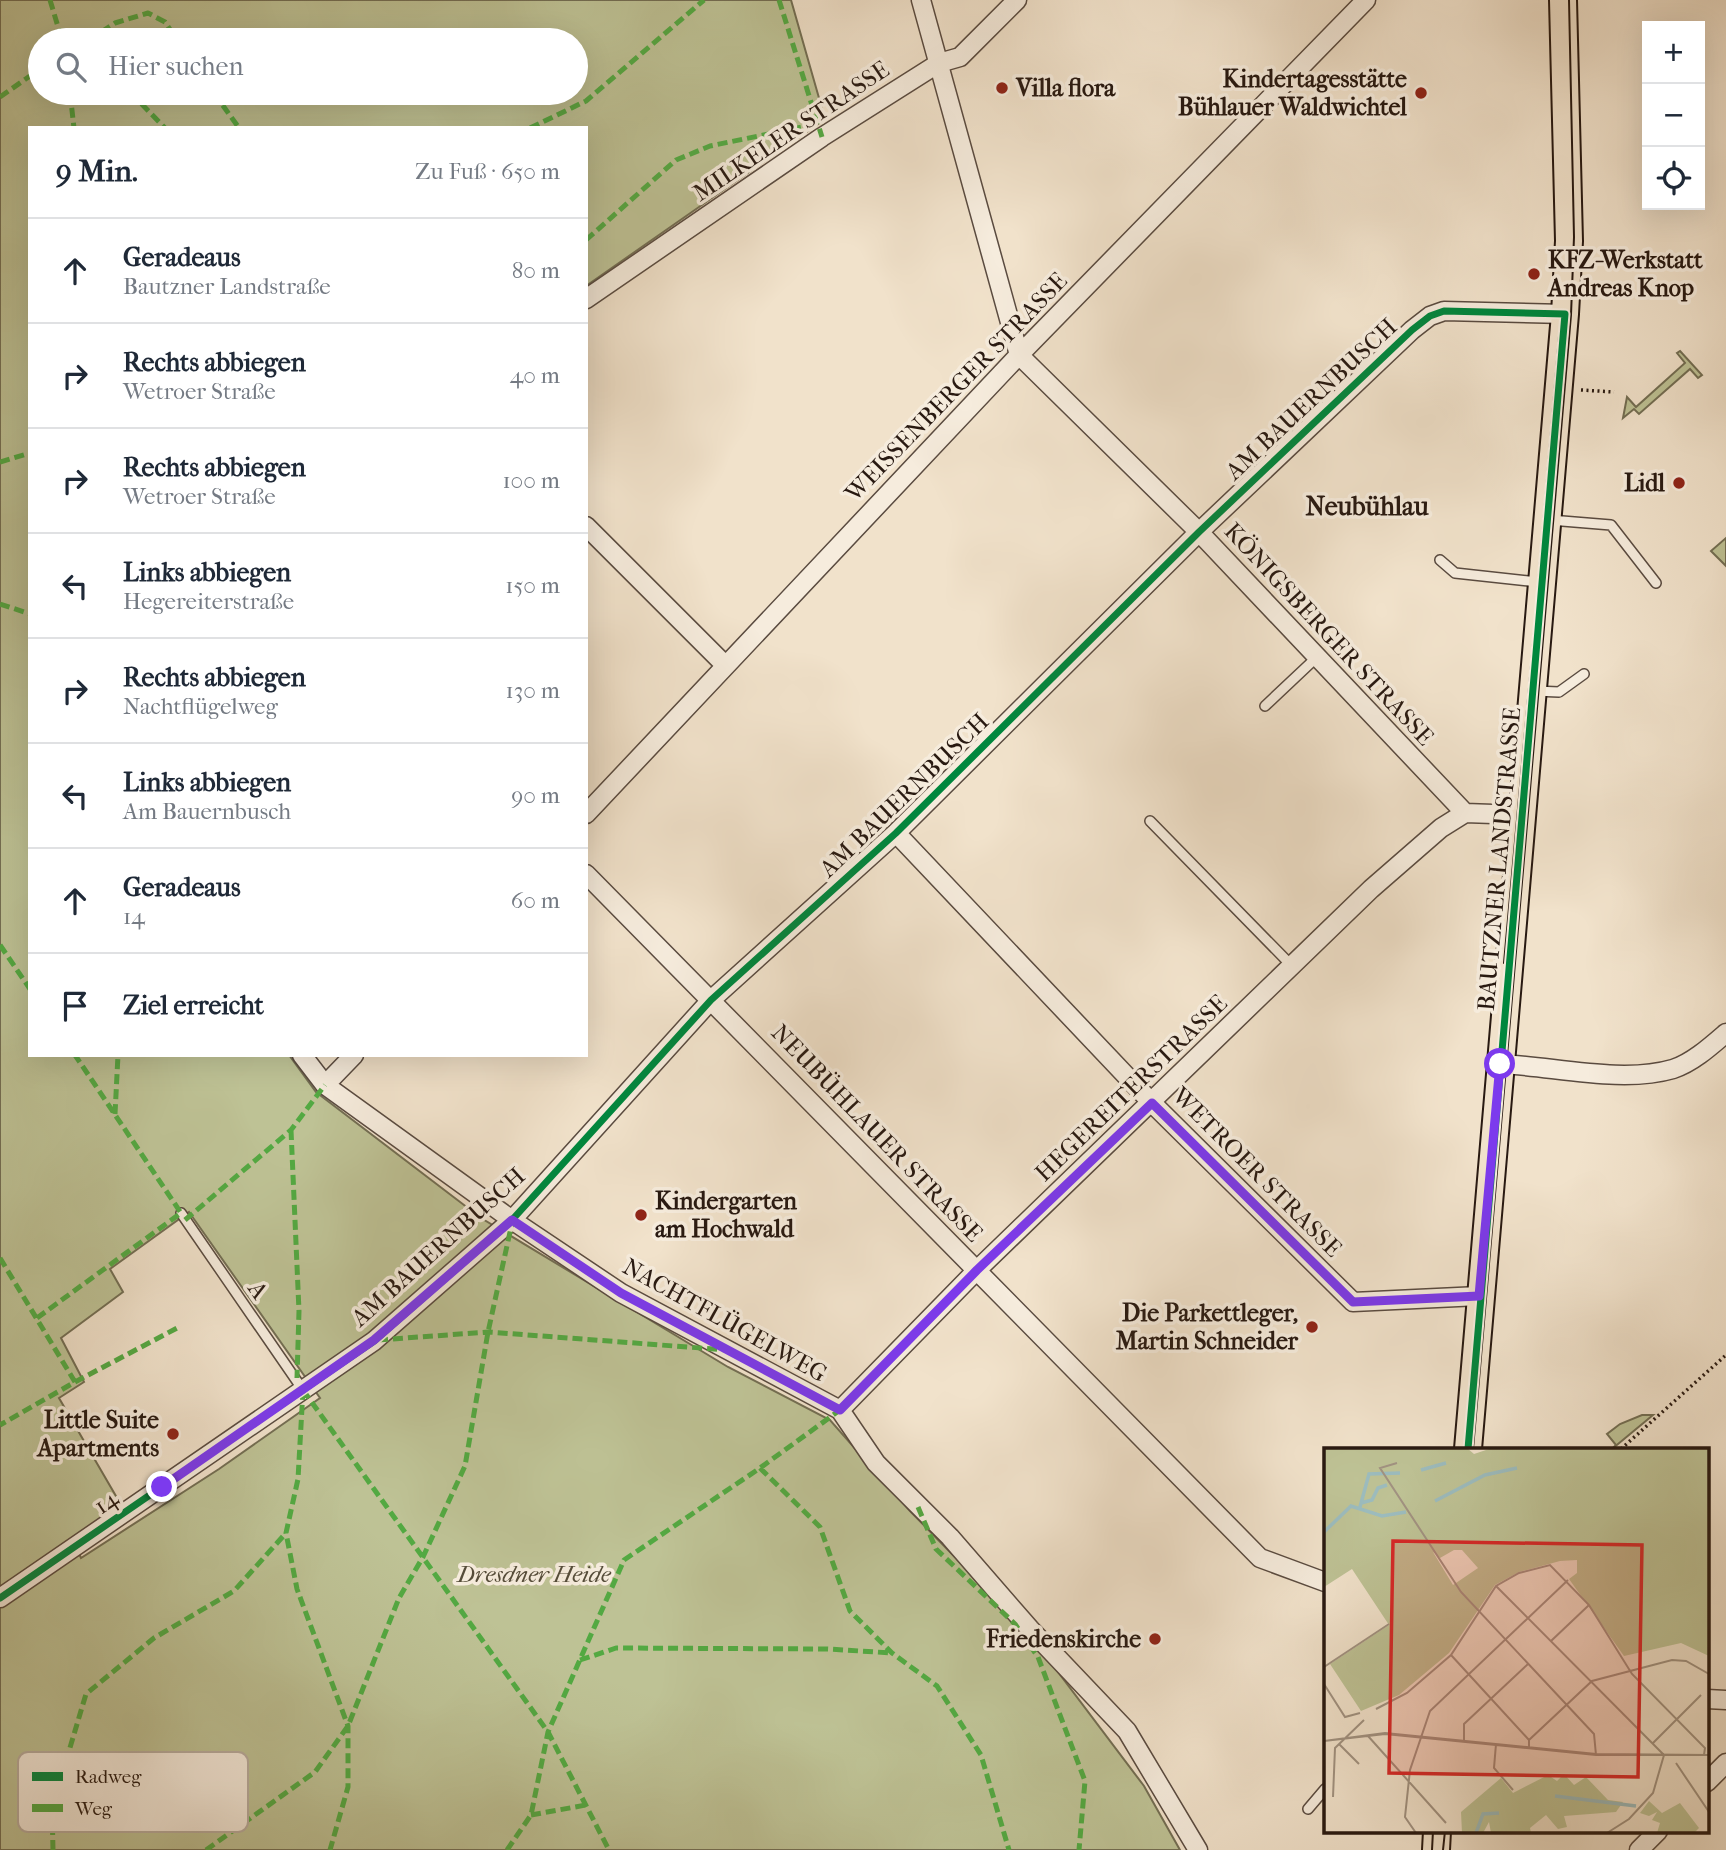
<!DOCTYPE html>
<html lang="de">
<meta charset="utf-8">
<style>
body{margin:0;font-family:"IM FELL French Canon",serif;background:#f2f2f3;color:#1f2937}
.controls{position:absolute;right:21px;top:21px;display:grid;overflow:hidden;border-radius:0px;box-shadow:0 7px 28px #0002}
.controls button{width:63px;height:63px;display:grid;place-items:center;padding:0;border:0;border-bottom:2px solid #e0e1e3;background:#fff;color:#1f2937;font:35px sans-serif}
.stop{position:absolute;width:21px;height:21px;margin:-16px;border:5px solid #7c3aed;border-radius:50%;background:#fff}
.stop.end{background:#7c3aed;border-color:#fff;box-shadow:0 2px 7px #0008}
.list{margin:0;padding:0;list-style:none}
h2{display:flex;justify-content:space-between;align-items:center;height:91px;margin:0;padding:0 28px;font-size:30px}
h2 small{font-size:23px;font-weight:400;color:#747a83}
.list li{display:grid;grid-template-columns:46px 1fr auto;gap:21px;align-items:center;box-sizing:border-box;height:105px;padding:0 28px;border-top:2px solid #e0e1e3}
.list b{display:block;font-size:26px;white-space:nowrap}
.list p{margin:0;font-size:23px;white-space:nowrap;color:#747a83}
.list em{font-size:23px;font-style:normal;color:#747a83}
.icon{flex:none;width:38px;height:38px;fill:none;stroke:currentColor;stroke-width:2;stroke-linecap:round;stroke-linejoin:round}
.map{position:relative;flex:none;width:1726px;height:1850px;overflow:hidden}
.search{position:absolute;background:#fff;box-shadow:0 7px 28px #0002;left:28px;top:28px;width:560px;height:77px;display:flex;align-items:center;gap:18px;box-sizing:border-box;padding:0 24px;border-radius:38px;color:#747a83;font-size:26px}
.panel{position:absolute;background:#fff;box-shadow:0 7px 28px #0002;left:28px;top:126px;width:560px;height:931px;border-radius:0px}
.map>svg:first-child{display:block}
.green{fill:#bec295;stroke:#736e53;stroke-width:2;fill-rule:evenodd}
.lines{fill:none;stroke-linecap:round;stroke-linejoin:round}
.service-casing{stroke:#5a4b40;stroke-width:12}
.minor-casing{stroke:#5a4b40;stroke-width:21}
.primary-casing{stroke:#281911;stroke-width:30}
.path{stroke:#281911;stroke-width:3.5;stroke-dasharray:2 3.5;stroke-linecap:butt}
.service{stroke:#f6ecdd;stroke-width:9}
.minor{stroke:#f6ecdd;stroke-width:18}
.primary{stroke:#f1e2cb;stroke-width:26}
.tram{stroke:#281911;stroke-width:2}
.quiet{stroke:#53a942;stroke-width:5;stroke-dasharray:10 5;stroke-linecap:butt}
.cycleway-casing{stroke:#f6ecdd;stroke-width:11}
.cycleway{stroke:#00873e;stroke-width:7}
.route{stroke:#7c3aed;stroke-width:9}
.poi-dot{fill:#8f2418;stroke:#f6ecdd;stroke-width:2.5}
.labels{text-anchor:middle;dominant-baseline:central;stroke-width:7;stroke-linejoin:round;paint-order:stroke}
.poi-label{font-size:24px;font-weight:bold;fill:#281911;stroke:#f6ecdd;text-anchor:end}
.street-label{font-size:24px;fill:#281911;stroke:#f6ecdd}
.park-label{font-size:24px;font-style:italic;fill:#554c39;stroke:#f6ecdd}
.neighbourhood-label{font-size:26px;font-weight:bold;fill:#281911;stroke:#f6ecdd}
.inset-river{fill:none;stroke:#9cbcbe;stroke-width:3.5}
.inset-road{fill:none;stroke:#a19281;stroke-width:2}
.view{fill:#d62828;fill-opacity:0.15;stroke:#d62828;stroke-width:3.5}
.inset-edge{fill:none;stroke:#281911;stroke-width:3.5}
.key{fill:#f6ecdd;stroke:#b8ada0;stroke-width:2}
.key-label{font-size:19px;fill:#281911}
</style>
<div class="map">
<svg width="1726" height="1850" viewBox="0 0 1726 1850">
<rect width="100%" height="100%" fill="#f1e2cb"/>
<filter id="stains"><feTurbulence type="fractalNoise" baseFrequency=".00286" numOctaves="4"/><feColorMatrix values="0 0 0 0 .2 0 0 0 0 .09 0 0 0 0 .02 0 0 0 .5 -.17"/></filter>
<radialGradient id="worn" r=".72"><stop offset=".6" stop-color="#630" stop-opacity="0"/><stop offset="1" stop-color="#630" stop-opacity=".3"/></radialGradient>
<!-- green -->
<path class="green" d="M 0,0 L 791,0 L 825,119 L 586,286 L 586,128 L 30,128 L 30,1055 L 289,1055 L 316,1092 L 481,1218 L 728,1367 L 830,1420 L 910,1511 L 1027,1631 L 1144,1786 L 1180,1850 L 0,1850 ZM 40,40 L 576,40 L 576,93 L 40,93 ZM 189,1212 L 320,1398 L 219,1469 L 81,1558 L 73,1540 L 120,1503 L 59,1398 L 84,1382 L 61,1338 L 123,1292 L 110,1269 Z
M 1680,351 L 1702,375 L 1698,378 L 1690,369 L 1639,414 L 1634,409 L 1623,418 L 1627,397 L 1636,407 L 1685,363 L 1677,353 Z
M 1726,538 L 1726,566 L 1711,551 Z
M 1642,1415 L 1653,1415 L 1612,1449 L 1616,1445 L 1607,1434 L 1620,1424 Z"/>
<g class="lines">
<defs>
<path id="service" d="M 1550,520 L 1611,525 L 1656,583
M 1440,560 L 1455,573 L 1538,582
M 1535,691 L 1559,692 L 1584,674
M 1265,706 L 1317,657
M 1150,821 L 1292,966
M 181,1213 L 303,1390
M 1308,1809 L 1325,1789"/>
<path id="minor" d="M 921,0 L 1019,355 L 1199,532 L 1465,813 L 1522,815
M 586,299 L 822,137 L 939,63 L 960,57 L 1017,0
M 586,526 L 724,664
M 586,814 L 1019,355 L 1366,0
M 896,833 L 1152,1103 L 1353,1302 L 1479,1296
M 586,874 L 1260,1558 L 1325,1582
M 302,1055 L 325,1085 L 512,1220 L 621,1293 L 840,1410 L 876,1463 L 950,1537 L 1030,1629 L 1127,1731 L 1198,1850
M 1500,1064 C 1552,1066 1622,1084 1673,1069 C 1692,1063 1711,1046 1726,1033
M 325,1085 L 354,1055
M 840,1410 L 977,1270 L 1371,889 L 1441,828 L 1465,813
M 0,1598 L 374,1341 L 512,1220 L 711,1000 L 896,833 L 1199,532 L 1412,330 L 1430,316 L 1444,311 L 1565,314
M 1707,1699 L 1726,1700
M 1707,1782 L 1726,1763
M 1639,1850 L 1658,1831"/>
<path id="primary" d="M 1468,1449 L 1565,314 L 1569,241 L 1563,0
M 1436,1850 L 1437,1831"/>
</defs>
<!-- service casing -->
<use href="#service" class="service-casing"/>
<!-- minor casing -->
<use href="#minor" class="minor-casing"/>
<!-- primary casing -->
<use href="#primary" class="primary-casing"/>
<!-- path -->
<path class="path" d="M 1581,390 L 1614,392
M 1621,1449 L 1726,1355"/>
<!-- service -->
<use href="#service" class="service"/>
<!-- minor -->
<use href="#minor" class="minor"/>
<!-- primary -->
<use href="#primary" class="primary"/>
<!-- tram -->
<path class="tram" d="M 1537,597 L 1559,336
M 1504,963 L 1534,632
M 1473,1449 L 1571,315 L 1574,237 L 1569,0
M 1432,1850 L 1433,1831
M 1443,1850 L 1445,1831"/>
<!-- quiet -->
<path class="quiet" d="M 50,0 L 62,40
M 779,0 L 822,137
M 89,40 L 115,23 L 148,13 L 165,22 L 177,40
M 70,93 L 74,128
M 131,93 L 165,128
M 214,93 L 239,128
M 0,97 L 40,69
M 530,128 L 586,101 L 704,0
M 586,240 L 676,160 L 710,146 L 817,124
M 0,462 L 30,453
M 0,604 L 30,614
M 0,945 L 30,989
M 115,1114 L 118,1055
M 291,1130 L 299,1311 L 297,1378
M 185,1220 L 291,1130 L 325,1085
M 0,1258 L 75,1382 L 0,1425
M 37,1318 L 181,1213 L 75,1055
M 378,1340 L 488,1332 L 727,1350
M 75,1382 L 179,1327
M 303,1390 L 548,1732 L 609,1850
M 303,1390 L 298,1479 L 286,1533 L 297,1589 L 348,1726 L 348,1787 L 330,1850
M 760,1468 L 820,1527 L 850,1611 L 892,1653 L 937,1686 L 981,1755 L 1009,1850
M 918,1507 L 936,1549 L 1015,1624 L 1038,1657 L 1085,1781 L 1079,1850
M 580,1660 L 616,1648 L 828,1649 L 892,1653
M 531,1815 L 586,1805
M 53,1850 L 52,1808 L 86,1694 L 154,1638 L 234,1591 L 286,1533
M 206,1850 L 315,1772 L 348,1726 L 399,1598 L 423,1557 L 465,1466 L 488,1332 L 512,1223
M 507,1850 L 531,1815 L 548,1732 L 624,1560 L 760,1468 L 840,1410"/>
<defs>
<path id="cycleway" d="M 0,1598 L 374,1341 L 512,1220 L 711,1000 L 896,833 L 1199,532 L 1412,330 L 1430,316 L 1444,311 L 1565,314 L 1468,1449"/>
</defs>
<!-- cycleway casing -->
<use href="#cycleway" class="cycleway-casing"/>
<!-- cycleway -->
<use href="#cycleway" class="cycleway"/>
</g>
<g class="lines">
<!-- route -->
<path class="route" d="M 162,1487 L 374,1340 L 512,1220 L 621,1293 L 840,1410 L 977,1270 L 1152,1103 L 1353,1302 L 1479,1296 L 1500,1064"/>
</g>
<!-- markers -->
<g class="poi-dot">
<circle cx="1002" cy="88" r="7"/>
<circle cx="1421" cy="93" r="7"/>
<circle cx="1534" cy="274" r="7"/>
<circle cx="1679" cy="483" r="7"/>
<circle cx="641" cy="1215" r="7"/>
<circle cx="1312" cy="1327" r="7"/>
<circle cx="173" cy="1434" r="7"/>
<circle cx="1155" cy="1639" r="7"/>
</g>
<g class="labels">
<!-- poi labels -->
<g class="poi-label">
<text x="1407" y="79">Kindertagesstätte<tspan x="1407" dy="28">Bühlauer Waldwichtel</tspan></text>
<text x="1016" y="88" text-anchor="start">Villa flora</text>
<text x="1548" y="260" text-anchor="start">KFZ-Werkstatt<tspan x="1548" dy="28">Andreas Knop</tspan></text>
<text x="1665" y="483">Lidl</text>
<text x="655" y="1201" text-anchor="start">Kindergarten<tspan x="655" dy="28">am Hochwald</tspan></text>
<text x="1298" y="1313">Die Parkettleger,<tspan x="1298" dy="28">Martin Schneider</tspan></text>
<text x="159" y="1420">Little Suite<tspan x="159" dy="28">Apartments</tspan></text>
<text x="1141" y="1639">Friedenskirche</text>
</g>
<!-- street labels -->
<g class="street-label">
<text transform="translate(791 131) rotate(-34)">MILKELER STRASSE</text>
<text transform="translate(956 387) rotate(-46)">WEISSENBERGER STRASSE</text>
<text transform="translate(1311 399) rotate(-43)">AM BAUERNBUSCH</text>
<text transform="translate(1329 634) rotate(47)">KÖNIGSBERGER STRASSE</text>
<text transform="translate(904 795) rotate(-44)">AM BAUERNBUSCH</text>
<text transform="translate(1499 859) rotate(-85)">BAUTZNER LANDSTRASSE</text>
<text transform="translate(1131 1088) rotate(-44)">HEGEREITERSTRASSE</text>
<text transform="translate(877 1133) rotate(46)">NEUBÜHLAUER STRASSE</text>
<text transform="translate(1257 1172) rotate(45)">WETROER STRASSE</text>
<text transform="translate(438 1247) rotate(-42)">AM BAUERNBUSCH</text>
<text transform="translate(258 1290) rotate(55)">A</text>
<text transform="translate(725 1320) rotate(29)">NACHTFLÜGELWEG</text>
<text transform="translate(106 1502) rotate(-34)">14</text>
</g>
<!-- park labels -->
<g class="park-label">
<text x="534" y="1574">Dresdner Heide</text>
</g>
<!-- neighbourhood labels -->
<g class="neighbourhood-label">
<text x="1367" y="506">Neubühlau</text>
</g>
</g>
<!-- overview -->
<g transform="translate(1324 1448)">
<rect width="385" height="385" fill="#f1e2cb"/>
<path d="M 0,0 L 143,0 L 150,6 L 168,0 L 385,0 L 385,208 L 357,195 L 300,208 L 245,131 L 253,125 L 253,112 L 236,113 L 195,124 L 171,137 L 125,205 L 75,247 L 37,263 L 6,216 L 65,177 L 28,121 L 0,139 ZM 130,102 L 138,102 L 154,120 L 129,137 L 109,104 L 116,110 ZM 240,326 L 250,337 L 262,329 L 284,352 L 299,354 L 292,364 L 240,368 L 243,379 L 234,381 L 222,367 L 206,380 L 207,385 L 167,385 L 165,374 L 159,385 L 138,385 L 137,364 L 177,330 L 189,345 L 224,327 L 233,333 ZM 325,353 L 338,365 L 356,355 L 375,380 L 370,385 L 333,385 L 336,375 L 328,372 L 333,364 L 325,368 L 316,365 Z" fill="#bec295" fill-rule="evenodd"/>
<path class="inset-river" d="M 97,22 L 122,15M 111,53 L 161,27 L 193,20M 37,55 L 48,52 L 54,40 L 63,37M 36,59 L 45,26 L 76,25M 0,84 L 27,58 L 58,68 L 82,64M 231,348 L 312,358M 152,385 L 159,366 L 175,365"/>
<path class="inset-road" d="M 73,15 L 56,20 L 137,144 L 270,286 L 272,307M 172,138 L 340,307M 227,193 L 265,157M 127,207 L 205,292M 0,219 L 65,176M 0,236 L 21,269 L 36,265M 52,261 L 83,245 L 127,207 L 172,138 L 195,125 L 226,117 L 265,157 L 308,226 L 381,300 L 380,307M 44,288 L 122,375M 0,293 L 61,286 L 272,307 L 385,307M 0,293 L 61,285 L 272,306 L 385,307M 140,293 L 140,276 L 204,216M 329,295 L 377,247M 15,296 L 35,316M 172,296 L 170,320 L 189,342M 205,300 L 205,292 L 268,233 L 348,212 L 362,213 L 385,226M 352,315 L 385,364M 9,349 L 11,300 L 40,272M 92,385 L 81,369 L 86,322 L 106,263 L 244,132M 283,385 L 305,371 L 329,345 L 340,307"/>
<path class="view" d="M 69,93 L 318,97 L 314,329 L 65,325 Z"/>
<rect width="385" height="385" class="inset-edge"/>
</g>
<!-- legend -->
<rect x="18" y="1752" width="230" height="80" rx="10" class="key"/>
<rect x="32" y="1772" width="31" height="9" fill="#00873e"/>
<rect x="32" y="1804" width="31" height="8" fill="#53a942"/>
<g class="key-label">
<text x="75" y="1783">Radweg</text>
<text x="75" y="1815">Weg</text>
</g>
<rect width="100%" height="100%" filter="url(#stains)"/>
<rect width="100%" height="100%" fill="url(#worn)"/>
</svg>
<div class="controls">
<button>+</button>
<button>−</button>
<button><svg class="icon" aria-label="locate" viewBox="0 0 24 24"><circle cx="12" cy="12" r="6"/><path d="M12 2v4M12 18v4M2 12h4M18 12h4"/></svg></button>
</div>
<div class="stop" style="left:1500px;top:1064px"></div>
<div class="stop end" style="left:162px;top:1487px"></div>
<div class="search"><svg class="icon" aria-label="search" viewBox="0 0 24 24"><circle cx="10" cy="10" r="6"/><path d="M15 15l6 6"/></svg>Hier suchen</div>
<section class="panel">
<h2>9 Min.<small>Zu Fuß · 650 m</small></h2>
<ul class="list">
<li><svg class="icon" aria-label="ahead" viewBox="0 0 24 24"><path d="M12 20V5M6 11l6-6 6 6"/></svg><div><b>Geradeaus</b><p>Bautzner Landstraße</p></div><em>80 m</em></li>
<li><svg class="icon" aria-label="right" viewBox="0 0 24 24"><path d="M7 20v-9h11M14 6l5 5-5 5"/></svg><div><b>Rechts abbiegen</b><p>Wetroer Straße</p></div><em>40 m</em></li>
<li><svg class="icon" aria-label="right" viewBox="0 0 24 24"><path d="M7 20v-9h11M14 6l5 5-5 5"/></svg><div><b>Rechts abbiegen</b><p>Wetroer Straße</p></div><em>100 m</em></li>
<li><svg class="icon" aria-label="left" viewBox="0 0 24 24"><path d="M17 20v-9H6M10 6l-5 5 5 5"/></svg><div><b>Links abbiegen</b><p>Hegereiterstraße</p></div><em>150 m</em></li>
<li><svg class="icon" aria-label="right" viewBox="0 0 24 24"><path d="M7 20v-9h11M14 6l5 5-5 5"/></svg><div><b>Rechts abbiegen</b><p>Nachtflügelweg</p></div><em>130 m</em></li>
<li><svg class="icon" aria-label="left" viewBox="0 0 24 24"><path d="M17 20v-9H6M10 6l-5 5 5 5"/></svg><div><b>Links abbiegen</b><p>Am Bauernbusch</p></div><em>90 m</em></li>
<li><svg class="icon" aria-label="ahead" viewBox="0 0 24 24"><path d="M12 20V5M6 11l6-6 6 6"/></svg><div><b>Geradeaus</b><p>14</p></div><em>60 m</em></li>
<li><svg class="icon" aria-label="arrive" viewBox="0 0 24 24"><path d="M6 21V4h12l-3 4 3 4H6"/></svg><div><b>Ziel erreicht</b></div></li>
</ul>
</section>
</div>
